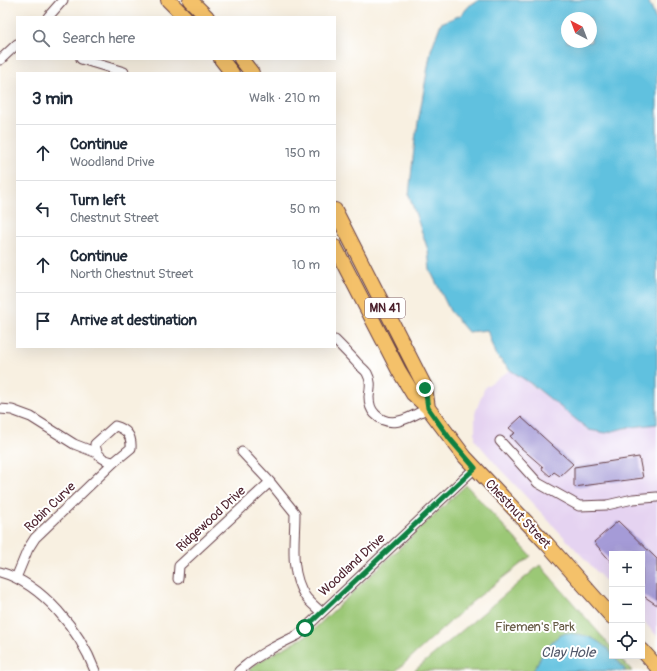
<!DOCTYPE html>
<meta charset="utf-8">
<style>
body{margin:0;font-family:Pangolin,sans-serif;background:#f2f2f3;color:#1f2937}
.controls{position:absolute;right:12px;bottom:12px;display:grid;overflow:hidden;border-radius:0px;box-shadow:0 4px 16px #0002}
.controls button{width:36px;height:36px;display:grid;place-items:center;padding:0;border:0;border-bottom:1px solid #e0e1e3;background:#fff;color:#1f2937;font:20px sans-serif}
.compass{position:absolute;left:561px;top:12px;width:36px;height:36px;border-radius:50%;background:#fff;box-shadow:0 4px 16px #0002;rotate:318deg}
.stop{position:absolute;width:12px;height:12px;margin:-9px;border:3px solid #0b8043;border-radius:50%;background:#fff}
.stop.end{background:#0b8043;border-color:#fff;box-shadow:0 1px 4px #0008}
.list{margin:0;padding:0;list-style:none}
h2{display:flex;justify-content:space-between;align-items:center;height:52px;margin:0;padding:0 16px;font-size:17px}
h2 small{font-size:13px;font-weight:400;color:#747a83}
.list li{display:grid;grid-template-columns:26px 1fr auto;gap:12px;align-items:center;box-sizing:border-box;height:56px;padding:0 16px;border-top:1px solid #e0e1e3}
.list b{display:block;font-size:15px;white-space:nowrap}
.list p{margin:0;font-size:13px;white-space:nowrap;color:#747a83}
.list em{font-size:13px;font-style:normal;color:#747a83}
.icon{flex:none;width:22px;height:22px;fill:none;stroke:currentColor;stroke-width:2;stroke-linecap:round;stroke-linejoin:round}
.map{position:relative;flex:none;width:657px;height:671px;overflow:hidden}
.search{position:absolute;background:#fff;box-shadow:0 4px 16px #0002;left:16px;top:16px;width:320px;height:44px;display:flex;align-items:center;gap:10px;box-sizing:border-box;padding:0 14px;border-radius:0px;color:#747a83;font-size:15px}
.panel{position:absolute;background:#fff;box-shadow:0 4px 16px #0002;left:16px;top:72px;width:320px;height:276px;border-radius:0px}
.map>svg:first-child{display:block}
.built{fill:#e5d3f1}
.green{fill:#9bc876;stroke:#727450}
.water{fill:#60c1df;stroke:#557085;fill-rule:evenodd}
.building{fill:#a59bd7}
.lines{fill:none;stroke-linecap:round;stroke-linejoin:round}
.minor-casing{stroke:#643e46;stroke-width:11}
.primary-casing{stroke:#643e46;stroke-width:16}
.minor{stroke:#fff;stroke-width:9}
.primary{stroke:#f4c16a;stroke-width:14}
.route{stroke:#0b8043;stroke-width:5}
.labels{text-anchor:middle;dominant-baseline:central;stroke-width:4;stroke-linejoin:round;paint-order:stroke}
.shield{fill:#fff;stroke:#80626b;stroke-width:1}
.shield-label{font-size:12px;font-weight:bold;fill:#4a1f2b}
.street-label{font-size:13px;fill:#4a1f2b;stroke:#fff}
.park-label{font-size:13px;fill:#665a45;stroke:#fff}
.water-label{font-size:14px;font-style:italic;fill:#52586a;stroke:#fff}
</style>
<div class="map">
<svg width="657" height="671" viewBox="0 0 657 671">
<rect width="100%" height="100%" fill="#fff"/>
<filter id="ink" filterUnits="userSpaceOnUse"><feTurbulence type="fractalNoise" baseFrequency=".025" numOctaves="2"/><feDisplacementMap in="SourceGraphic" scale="8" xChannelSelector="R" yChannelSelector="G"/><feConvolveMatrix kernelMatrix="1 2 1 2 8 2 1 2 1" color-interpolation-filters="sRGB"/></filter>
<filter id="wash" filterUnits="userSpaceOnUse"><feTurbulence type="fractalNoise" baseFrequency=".012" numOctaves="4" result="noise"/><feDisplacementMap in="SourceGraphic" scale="16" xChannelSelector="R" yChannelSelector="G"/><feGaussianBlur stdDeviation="0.9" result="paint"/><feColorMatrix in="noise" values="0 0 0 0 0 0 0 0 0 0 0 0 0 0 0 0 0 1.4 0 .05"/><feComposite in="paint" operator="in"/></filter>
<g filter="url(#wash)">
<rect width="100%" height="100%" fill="#f8f0e1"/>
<!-- built -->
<path class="built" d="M 510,370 L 525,380 L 566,411 L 616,430 L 644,426 L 657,409 L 657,636 L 642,620 L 642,554 L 612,554 L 612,588 L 500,469 L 475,440 L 475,413 L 485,387 Z"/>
<!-- green -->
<path class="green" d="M 466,485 L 531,556 L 473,601 L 396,671 L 248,671 C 266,654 290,647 310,633 Z
M 540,565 L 612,648 L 612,656 L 619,656 L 632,671 L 414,671 Z"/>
<!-- water -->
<path class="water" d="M 479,0 L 648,0 L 657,22 L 657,424 L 624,428 L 606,433 L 589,430 L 533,385 L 510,370 L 495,354 L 487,330 L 468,332 L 450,311 L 430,270 L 428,250 L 409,195 L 415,140 L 431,50 L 441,23 L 461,15 L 470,5 ZM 567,18 L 591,18 L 591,42 L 567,42 Z
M 566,633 C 584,635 590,635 604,646 C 608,649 611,651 612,656 L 614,656 L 626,671 L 533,671 C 541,657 549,638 566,633 Z"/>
<g id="blocks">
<!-- building -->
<path class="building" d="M 521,417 L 573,464 L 560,476 L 554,472 L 550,476 L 542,469 L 543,467 L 520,447 L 510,436 L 515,433 L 509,428 Z
M 639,457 L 643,478 L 574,487 L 574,467 Z
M 618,521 L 657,559 L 657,605 L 642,595 L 642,554 L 612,554 L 612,563 L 594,542 Z"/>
</g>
</g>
<g filter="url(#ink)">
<use href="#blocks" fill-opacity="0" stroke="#643e46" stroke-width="1"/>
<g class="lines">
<defs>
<path id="minor" d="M 48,17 L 63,0
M 81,59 L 124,72
M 0,60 L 17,44
M 335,340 C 343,348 351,356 358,364 C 361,367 365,370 367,373 C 372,382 370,388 369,397 C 369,403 371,410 375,414 C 391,431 412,416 428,408
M 0,409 L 12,410 L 31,417 L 74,444 L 97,453
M 115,426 C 126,429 132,435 131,448 L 114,462 C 103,461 96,455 95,444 Z
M 500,441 L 538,483 L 579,506 L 607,505 L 633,499 L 657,497
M 242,452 L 270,482 L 295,513 C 295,541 289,571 305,596 C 309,602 316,607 321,612
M 0,572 C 43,584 80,631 95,671
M 16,578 L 28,549 L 35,538 L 114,462
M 178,579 L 179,566 L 270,482
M 239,671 C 257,655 277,645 298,635 L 475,468"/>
<path id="primary" d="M 168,0 L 185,17
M 190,0 L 207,17
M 221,59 L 232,73
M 241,59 L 252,73
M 335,210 L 425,387 L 428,408
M 335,247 L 399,371 L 413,394 L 428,408 L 465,457 L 548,545 L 612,617
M 642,650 L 657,667"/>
</defs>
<!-- minor casing -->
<use href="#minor" class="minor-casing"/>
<!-- primary casing -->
<use href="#primary" class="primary-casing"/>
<!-- minor -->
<use href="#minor" class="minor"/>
<!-- primary -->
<use href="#primary" class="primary"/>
</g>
</g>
<g class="lines" filter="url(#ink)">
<!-- route -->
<path class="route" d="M 305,628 L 475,468 L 450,439 L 428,408 L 425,388"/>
</g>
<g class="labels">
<!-- shield labels -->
<rect class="shield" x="365" y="298" width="40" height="20" rx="3"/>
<g class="shield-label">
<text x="385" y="308">MN 41</text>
</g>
<!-- street labels -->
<g class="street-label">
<text transform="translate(50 507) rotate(-44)">Robin Curve</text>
<text transform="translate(518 514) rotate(47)">Chestnut Street</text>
<text transform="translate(211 519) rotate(-43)">Ridgewood Drive</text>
<text transform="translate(352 565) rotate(-43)">Woodland Drive</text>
</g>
<!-- park labels -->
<g class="park-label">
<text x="535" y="627">Firemen's Park</text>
</g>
<!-- water labels -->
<g class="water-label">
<text x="568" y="652">Clay Hole</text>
</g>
</g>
</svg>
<div class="controls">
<button>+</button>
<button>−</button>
<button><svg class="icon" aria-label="locate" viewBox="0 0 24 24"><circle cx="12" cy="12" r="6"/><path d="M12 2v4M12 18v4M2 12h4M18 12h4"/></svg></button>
</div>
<svg class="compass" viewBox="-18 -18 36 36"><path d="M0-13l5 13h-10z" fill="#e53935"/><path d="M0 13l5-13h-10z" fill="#747a83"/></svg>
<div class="stop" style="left:305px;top:628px"></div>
<div class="stop end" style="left:425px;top:388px"></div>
<div class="search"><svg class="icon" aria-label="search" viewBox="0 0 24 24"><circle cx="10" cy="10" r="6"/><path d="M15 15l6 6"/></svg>Search here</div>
<section class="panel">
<h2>3 min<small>Walk · 210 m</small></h2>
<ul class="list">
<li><svg class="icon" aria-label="ahead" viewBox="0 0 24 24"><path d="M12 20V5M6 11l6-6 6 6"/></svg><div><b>Continue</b><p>Woodland Drive</p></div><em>150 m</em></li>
<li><svg class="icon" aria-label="left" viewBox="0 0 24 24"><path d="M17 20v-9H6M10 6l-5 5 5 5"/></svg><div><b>Turn left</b><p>Chestnut Street</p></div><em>50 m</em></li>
<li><svg class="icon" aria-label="ahead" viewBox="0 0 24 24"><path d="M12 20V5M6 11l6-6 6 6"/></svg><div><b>Continue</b><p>North Chestnut Street</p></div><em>10 m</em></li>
<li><svg class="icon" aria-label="arrive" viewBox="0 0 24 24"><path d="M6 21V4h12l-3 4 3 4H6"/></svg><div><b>Arrive at destination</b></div></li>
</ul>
</section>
</div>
